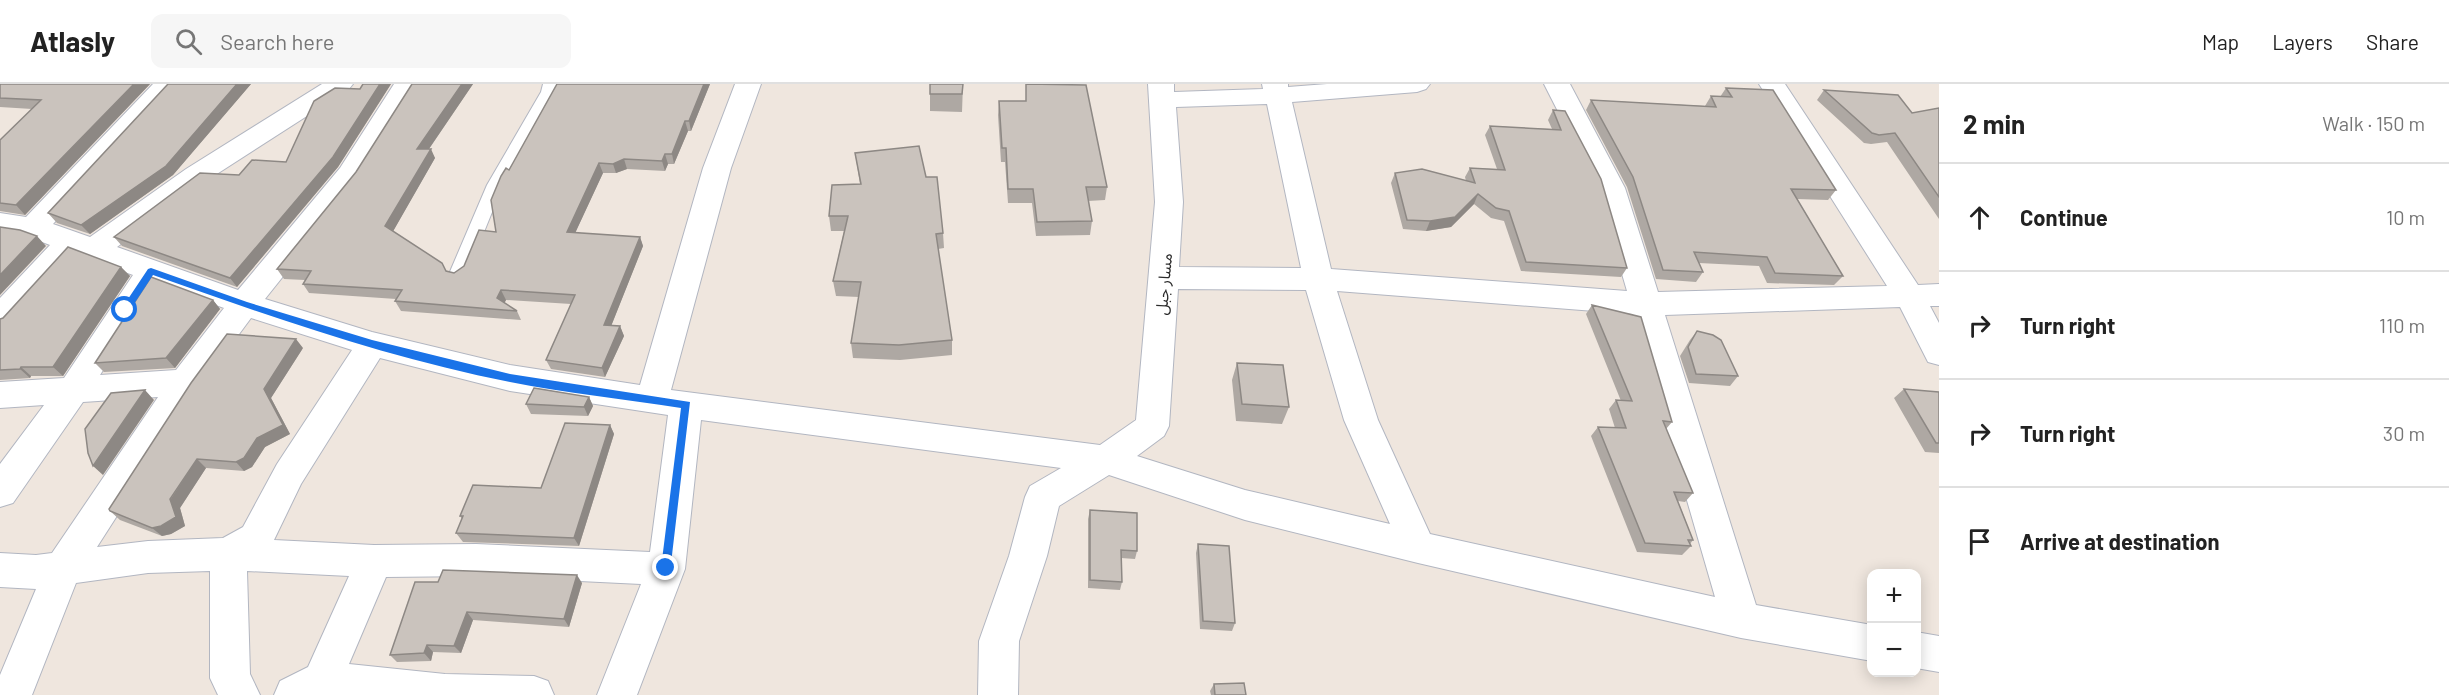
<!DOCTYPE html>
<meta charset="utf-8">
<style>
body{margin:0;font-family:Barlow,"Noto Sans Arabic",sans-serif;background:#f6f6f6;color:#222}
.controls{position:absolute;right:18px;bottom:18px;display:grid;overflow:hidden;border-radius:12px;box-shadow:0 3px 15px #0003}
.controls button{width:54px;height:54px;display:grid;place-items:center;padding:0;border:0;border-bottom:2px solid #e0e0e0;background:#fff;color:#222;font:30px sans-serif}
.stop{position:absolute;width:18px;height:18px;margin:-14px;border:4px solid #1a73e8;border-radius:50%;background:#fff}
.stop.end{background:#1a73e8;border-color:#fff;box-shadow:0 2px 6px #0008}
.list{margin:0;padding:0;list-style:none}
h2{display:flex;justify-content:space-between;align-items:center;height:78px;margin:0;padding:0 24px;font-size:26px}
h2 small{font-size:20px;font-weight:400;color:#767676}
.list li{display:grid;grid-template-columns:39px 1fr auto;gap:18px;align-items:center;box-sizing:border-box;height:108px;padding:0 24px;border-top:2px solid #e0e0e0}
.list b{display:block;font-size:22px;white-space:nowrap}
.list em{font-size:20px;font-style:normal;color:#767676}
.icon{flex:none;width:33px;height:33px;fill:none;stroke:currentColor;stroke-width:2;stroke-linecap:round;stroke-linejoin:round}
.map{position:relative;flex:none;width:1939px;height:611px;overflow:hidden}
header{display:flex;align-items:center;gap:36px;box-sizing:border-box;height:84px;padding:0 30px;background:#fff;border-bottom:2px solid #e0e0e0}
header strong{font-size:28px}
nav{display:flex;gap:33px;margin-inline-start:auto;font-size:21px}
.search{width:420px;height:54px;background:#f6f6f6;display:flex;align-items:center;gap:15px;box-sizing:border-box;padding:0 21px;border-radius:12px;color:#767676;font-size:22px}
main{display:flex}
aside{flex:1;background:#fff}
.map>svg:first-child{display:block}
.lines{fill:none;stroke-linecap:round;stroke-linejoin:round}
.lane-casing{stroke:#b2b6c1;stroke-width:2}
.street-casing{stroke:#b2b6c1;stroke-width:2}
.lane{fill:#fff;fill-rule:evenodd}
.street{fill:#fff;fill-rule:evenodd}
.wall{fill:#aea8a3}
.shaded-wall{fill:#8d8884}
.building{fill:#cac3bd;stroke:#8d8884;stroke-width:1.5}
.route{fill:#1a73e8}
.labels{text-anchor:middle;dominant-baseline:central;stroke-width:5;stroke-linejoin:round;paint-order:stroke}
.street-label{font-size:16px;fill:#2c2c2c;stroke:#fff}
</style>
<header>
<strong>Atlasly</strong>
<div class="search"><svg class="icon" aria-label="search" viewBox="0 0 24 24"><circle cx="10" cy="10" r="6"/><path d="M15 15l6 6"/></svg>Search here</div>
<nav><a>Map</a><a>Layers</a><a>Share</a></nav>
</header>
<main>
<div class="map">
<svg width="1939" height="611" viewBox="0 0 1939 611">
<rect width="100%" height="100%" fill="#efe6de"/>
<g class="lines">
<defs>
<path id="lane" d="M 543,0 L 557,0 L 557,8 L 503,101 L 467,190 L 464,194 L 458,196 L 452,194 L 449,190 L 487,101 L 541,8 Z"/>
<path id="street" d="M 153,0 L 180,0 L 53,140 L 90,153 L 186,85 L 322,0 L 353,0 L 349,5 L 206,97 L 117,163 L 238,206 L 340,84 L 394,0 L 420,0 L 360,96 L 265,215 L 372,248 L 510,281 L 640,301 L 703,84 L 735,0 L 761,0 L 731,84 L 671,306 L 1100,361 L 1136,336 L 1155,118 L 1148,0 L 1174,0 L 1174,8 L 1263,5 L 1262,0 L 1288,0 L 1288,3 L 1327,0 L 1430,0 L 1426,5 L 1417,8 L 1292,18 L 1331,185 L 1627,207 L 1597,104 L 1544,0 L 1570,0 L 1625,104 L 1658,208 L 1887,202 L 1759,0 L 1785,0 L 1918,201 L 1939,200 L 1939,222 L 1930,222 L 1939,239 L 1939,281 L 1928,278 L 1900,223 L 1665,231 L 1756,521 L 1872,541 L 1872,577 L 1741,554 L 1418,479 L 1245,436 L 1109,391 L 1059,422 L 1047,472 L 1019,557 L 1018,611 L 978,611 L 979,557 L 1009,472 L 1025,413 L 1030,402 L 1061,384 L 701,336 L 685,485 L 637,611 L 597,611 L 641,500 L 476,492 L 386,493 L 349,580 L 445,590 L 534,592 L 548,597 L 554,611 L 274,611 L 280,597 L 308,583 L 349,492 L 247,487 L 250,590 L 260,611 L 218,611 L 210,594 L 210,487 L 148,489 L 76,499 L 32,611 L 0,611 L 0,591 L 36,505 L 0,503 L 0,469 L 36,471 L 52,469 L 158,313 L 83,318 L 13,419 L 0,423 L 0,380 L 44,321 L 0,324 L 0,298 L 64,294 L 133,191 L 76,170 L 11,242 L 0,245 L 0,214 L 50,161 L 29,153 L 0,149 L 0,129 L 26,133 ZM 1267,20 L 1301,184 L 1179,183 L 1183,118 L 1176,23 ZM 158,200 L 224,224 L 176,286 L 100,291 ZM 1178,205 L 1306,206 L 1344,336 L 1390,440 L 1245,406 L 1137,372 L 1164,352 L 1169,342 ZM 1337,207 L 1633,230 L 1715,513 L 1430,450 L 1378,336 ZM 251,234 L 352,266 L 277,380 L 243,443 L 223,454 L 148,457 L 97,463 L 197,307 ZM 380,274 L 510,307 L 668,331 L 650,468 L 476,460 L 374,461 L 274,456 L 301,400 Z
M 1916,548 L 1939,552 L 1939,588 L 1916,584 Z"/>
</defs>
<!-- lane casing -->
<use href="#lane" class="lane-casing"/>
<!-- street casing -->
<use href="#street" class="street-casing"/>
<!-- lane -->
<use href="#lane" class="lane"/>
<!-- street -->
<use href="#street" class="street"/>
</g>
<!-- wall -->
<path class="wall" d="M 0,0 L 150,0 L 25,131 L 0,127 L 0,56 L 32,25 L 0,23 Z
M 168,0 L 251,0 L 173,91 L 90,150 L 57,139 L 48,129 Z
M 363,0 L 391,0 L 338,83 L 237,203 L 122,162 L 114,153 L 239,91 L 286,78 L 360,5 Z
M 412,0 L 473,0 L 429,65 L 435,74 L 393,147 L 447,187 L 454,189 L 464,182 L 496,148 L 509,86 L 557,0 L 710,0 L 691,47 L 688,47 L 674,80 L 668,80 L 665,87 L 627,85 L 616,89 L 603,89 L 575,149 L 640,153 L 643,162 L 611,242 L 620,242 L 624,252 L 605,293 L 551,285 L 546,276 L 571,220 L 506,216 L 504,219 L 517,227 L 521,236 L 401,227 L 395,217 L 396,215 L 309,209 L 303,200 L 305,196 L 284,195 L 277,185 L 356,88 Z
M 930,0 L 963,0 L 962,28 L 930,27 Z
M 1726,4 L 1836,106 L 1828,116 L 1797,115 L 1843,192 L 1834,201 L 1767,199 L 1759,182 L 1699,179 L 1703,188 L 1696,198 L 1656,195 L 1627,103 L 1586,26 L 1591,16 L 1705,22 L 1711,12 L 1720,13 Z
M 1824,6 L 1912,29 L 1939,24 L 1939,135 L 1887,58 L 1871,60 L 1864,59 L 1817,16 Z
M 999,17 L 1107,103 L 1105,116 L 1088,117 L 1092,137 L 1090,151 L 1036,152 L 1032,119 L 1008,119 L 1005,78 L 1001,78 L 998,31 Z
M 1553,26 L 1627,184 L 1621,193 L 1521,187 L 1504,137 L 1491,134 L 1474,120 L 1451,143 L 1426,147 L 1403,145 L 1391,99 L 1395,89 L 1466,97 L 1465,93 L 1470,84 L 1497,85 L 1485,51 L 1490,42 L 1552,45 L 1548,36 Z
M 855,69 L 926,93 L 943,149 L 944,164 L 938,165 L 952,256 L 952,271 L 900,276 L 853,274 L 851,259 L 859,213 L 836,212 L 833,197 L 844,147 L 831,147 L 829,132 L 860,100 Z
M 121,183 L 130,192 L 63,292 L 31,292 L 30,294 L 0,296 L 0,235 Z
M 213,216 L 220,225 L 175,284 L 104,288 L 95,279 Z
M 1592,221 L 1672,338 L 1666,345 L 1693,409 L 1685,418 L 1678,417 L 1693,456 L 1690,460 L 1691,462 L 1682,471 L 1637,468 L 1591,352 L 1598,343 L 1615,344 L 1609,325 L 1616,316 L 1621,317 L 1586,230 Z
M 1697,247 L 1738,292 L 1730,302 L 1689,299 L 1680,272 L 1690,256 Z
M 303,264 L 271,314 L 290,350 L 265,363 L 252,383 L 244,387 L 206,384 L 180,424 L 185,442 L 171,450 L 162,452 L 120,436 L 110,427 Z
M 1237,279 L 1289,323 L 1282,340 L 1236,337 L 1232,296 Z
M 1904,305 L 1939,308 L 1939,369 L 1925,368 L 1894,314 Z
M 589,313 L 593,322 L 588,332 L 531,330 L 526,320 Z
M 610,341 L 614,350 L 579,462 L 463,458 L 456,449 L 462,435 L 460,432 L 541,404 Z
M 1090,426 L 1137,467 L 1135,475 L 1121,474 L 1122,498 L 1120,506 L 1088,504 L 1088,435 Z
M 1198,460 L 1235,539 L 1232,547 L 1200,545 L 1196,469 Z
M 438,498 L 582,499 L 569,543 L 473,536 L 461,569 L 433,568 L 431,577 L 397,578 L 390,571 Z
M 1214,600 L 1246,611 L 1211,611 L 1210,607 Z"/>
<!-- shaded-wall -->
<path class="shaded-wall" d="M 134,0 L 150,0 L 25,131 L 16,121 Z
M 237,0 L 251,0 L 173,91 L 90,150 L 81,141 Z
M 380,0 L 391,0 L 338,83 L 237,203 L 230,194 Z
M 462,0 L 473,0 L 422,75 L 417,65 Z
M 704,0 L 710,0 L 691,47 L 689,37 Z
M 685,37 L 688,47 L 674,80 L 672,70 Z
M 431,65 L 435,74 L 391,151 L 385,142 Z
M 665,70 L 668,80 L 665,87 L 662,77 Z
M 624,75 L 627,85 L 616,89 L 613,80 Z
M 599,79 L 603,89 L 571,158 L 567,148 Z
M 1478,110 L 1474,120 L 1451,143 L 1426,147 L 1430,137 Z
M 37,152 L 46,162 L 0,211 L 0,191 Z
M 640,153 L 643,162 L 608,250 L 604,241 Z
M 121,183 L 130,192 L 63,292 L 53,283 Z
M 501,206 L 506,216 L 502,224 L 497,214 Z
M 213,216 L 220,225 L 175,284 L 166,274 Z
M 620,242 L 624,252 L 605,293 L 602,284 Z
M 296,255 L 303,264 L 271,314 L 290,350 L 265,363 L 252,383 L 244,387 L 236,378 L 264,305 Z
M 21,283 L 31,292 L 30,294 L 20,285 Z
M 145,306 L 154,316 L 103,391 L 93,382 Z
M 589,313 L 593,322 L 588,332 L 584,323 Z
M 610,341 L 614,350 L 579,462 L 574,454 Z
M 197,375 L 206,384 L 180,424 L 185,442 L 171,450 L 162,452 L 152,444 Z
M 577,491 L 582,499 L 569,543 L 564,535 Z
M 467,528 L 473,536 L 461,569 L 454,562 Z
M 427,561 L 433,568 L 431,577 L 424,569 Z"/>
<!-- building -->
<path class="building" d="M 0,0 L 134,0 L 16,121 L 0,119 L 0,56 L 41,16 L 0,14 Z
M 168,0 L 237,0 L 166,82 L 81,141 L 48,129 Z
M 363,0 L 380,0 L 333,73 L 230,194 L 114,153 L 200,89 L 239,91 L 252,76 L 286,78 L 314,17 L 335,4 L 360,5 Z
M 412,0 L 462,0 L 417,65 L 431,65 L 385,142 L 442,179 L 446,187 L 454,189 L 464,182 L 479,146 L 496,148 L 491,116 L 501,92 L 506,84 L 509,86 L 557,0 L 704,0 L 689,37 L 685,37 L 672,70 L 665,70 L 662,77 L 624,75 L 613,80 L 599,79 L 567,148 L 640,153 L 604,241 L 620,242 L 602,284 L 546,276 L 575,211 L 501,206 L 497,214 L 517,227 L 395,217 L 402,206 L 303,200 L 311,187 L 277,185 L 356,88 Z
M 930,0 L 963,0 L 962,10 L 930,10 Z
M 1026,0 L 1086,1 L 1107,103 L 1086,103 L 1092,137 L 1037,138 L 1033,105 L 1008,105 L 1006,64 L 1002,64 L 999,17 L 1026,17 Z
M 1726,4 L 1773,6 L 1836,106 L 1791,105 L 1843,192 L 1775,189 L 1767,173 L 1694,168 L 1703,188 L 1663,186 L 1633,93 L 1591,16 L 1716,23 L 1711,12 L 1732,13 Z
M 1824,6 L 1898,11 L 1912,29 L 1939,24 L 1939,113 L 1895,49 L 1879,51 L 1872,49 Z
M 1553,26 L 1565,27 L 1601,95 L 1627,184 L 1526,178 L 1509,127 L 1496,124 L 1478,110 L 1455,133 L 1430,137 L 1407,136 L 1395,89 L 1422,85 L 1475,99 L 1470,84 L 1505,86 L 1490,42 L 1561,46 Z
M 919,62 L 926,93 L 937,93 L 943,149 L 936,150 L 952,256 L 899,261 L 851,259 L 861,198 L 833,197 L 848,132 L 829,132 L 832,101 L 861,100 L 855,69 Z
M 0,143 L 20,146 L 37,152 L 0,191 Z
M 68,163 L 121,183 L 53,283 L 21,283 L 20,285 L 0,286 L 0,235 L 3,234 Z
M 151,193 L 213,216 L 166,274 L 95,279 Z
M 1592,221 L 1641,233 L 1672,338 L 1663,337 L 1693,409 L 1674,408 L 1693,456 L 1688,456 L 1691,462 L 1645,459 L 1598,343 L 1626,344 L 1616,316 L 1632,317 Z
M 1697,247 L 1713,251 L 1721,256 L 1738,292 L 1696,290 L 1688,263 Z
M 227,250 L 296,255 L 264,305 L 283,341 L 257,354 L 244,374 L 236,378 L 197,375 L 170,415 L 176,433 L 161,442 L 152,444 L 110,427 L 109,425 L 191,299 Z
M 1237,279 L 1283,281 L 1289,323 L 1242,320 Z
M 534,304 L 589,313 L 584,323 L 526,320 Z
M 1904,305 L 1939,308 L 1939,359 L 1936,359 Z
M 145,306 L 93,382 L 88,369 L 85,345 L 111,309 Z
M 565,339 L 610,341 L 574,454 L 456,449 L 463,432 L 460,432 L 473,401 L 541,404 Z
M 1090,426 L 1137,429 L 1137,467 L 1121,466 L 1122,498 L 1090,496 Z
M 1198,460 L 1229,462 L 1235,539 L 1203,537 Z
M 443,486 L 577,491 L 564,535 L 467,528 L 454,562 L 427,561 L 424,569 L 390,571 L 415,498 L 438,498 Z
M 1244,599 L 1246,611 L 1215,611 L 1214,600 Z"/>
<!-- route -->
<path class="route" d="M 151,184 L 247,218 L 372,256 L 510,290 L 690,318 L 670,488 L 662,488 L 661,484 L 681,324 C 624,315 566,309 510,298 C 388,274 269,232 153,191 L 128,229 L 122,229 L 122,224 L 148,185 Z"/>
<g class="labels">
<!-- street labels -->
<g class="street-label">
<text transform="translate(1163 200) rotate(-85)">مسار جبل</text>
</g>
</g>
</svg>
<div class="controls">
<button>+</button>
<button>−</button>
</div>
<div class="stop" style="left:125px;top:226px"></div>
<div class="stop end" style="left:666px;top:484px"></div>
</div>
<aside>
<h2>2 min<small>Walk · 150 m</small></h2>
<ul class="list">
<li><svg class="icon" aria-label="ahead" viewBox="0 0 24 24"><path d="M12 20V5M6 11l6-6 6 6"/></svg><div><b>Continue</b></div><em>10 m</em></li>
<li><svg class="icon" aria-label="right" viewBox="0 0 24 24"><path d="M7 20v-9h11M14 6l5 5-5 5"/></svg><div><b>Turn right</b></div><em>110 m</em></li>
<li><svg class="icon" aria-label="right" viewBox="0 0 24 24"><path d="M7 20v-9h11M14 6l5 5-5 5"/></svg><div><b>Turn right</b></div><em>30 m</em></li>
<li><svg class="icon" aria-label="arrive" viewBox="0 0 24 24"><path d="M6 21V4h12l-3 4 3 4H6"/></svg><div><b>Arrive at destination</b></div></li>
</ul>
</aside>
</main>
